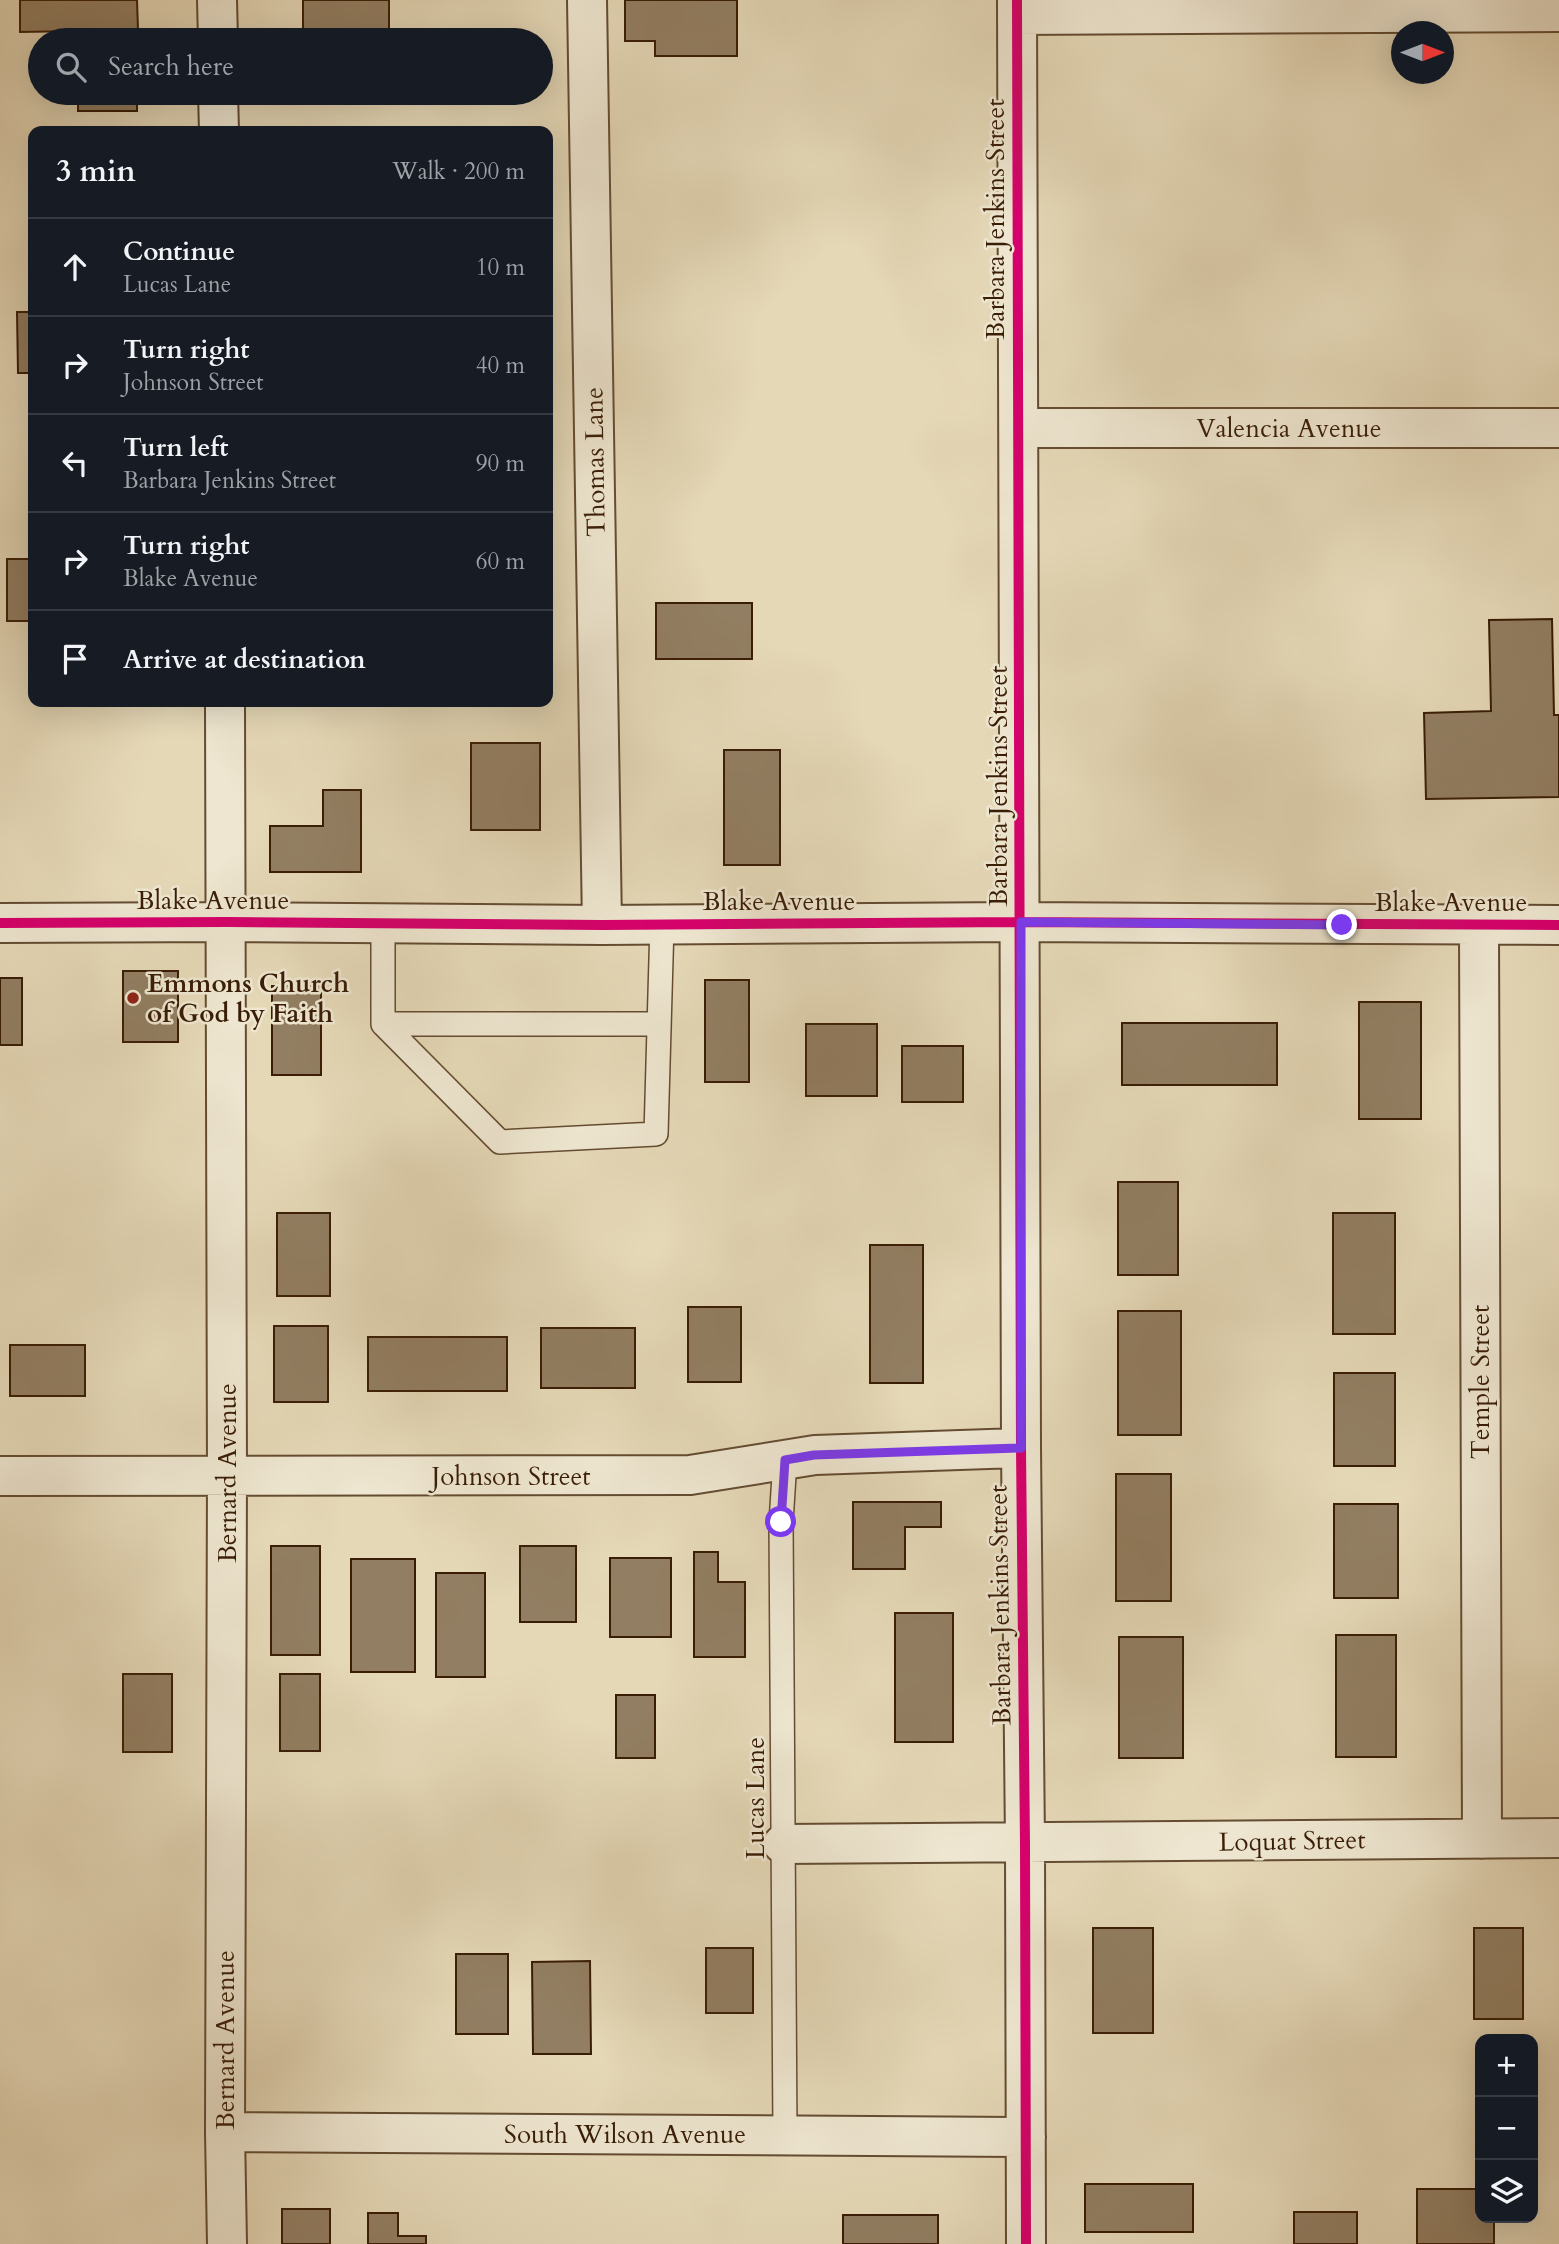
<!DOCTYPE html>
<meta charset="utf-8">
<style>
body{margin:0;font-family:Cardo,serif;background:#20242c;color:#f1f3f6}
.controls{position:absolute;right:21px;bottom:21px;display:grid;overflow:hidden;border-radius:14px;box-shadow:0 7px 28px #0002}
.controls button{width:63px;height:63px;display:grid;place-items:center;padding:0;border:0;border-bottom:2px solid #363941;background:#171b24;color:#f1f3f6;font:35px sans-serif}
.compass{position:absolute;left:1391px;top:21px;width:63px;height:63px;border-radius:50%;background:#171b24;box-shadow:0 7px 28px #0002;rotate:90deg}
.stop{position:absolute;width:21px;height:21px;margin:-16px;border:5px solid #7c3aed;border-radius:50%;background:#fff}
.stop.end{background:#7c3aed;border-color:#fff;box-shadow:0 2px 7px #0008}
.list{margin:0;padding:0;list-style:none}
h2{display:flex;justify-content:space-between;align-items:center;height:91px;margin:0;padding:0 28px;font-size:30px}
h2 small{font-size:23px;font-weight:400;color:#9ea1a6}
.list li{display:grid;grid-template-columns:46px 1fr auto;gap:21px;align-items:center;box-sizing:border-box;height:98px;padding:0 28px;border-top:2px solid #363941}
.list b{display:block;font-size:26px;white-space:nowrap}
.list p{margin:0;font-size:23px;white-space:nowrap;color:#9ea1a6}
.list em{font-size:23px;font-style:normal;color:#9ea1a6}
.icon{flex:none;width:38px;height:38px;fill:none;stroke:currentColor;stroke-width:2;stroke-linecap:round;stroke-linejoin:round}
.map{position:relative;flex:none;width:1559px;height:2244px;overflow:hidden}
.search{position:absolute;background:#171b24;box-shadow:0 7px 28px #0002;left:28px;top:28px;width:525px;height:77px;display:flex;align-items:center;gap:18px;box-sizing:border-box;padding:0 24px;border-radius:38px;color:#9ea1a6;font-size:26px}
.panel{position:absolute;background:#171b24;box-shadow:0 7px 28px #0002;left:28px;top:126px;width:525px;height:581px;border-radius:14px}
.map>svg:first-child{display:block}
.building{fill:#927e62;stroke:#391d06;stroke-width:2}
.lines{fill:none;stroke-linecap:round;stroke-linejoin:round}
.lane-casing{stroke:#644c32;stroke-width:26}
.street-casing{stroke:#644c32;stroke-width:42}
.lane{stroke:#eee6d0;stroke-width:23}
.street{stroke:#eee6d0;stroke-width:38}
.cycleway-casing{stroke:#eee6d0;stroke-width:15}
.cycleway{stroke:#d6006c;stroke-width:10}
.route{stroke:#7c3aed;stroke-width:9}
.poi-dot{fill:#8f2418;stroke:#eee6d0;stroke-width:2.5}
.labels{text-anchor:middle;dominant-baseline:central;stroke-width:5;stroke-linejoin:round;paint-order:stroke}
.street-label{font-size:26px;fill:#391d06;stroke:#eee6d0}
.poi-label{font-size:26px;font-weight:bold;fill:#391d06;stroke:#eee6d0;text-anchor:start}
</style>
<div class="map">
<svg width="1559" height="2244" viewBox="0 0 1559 2244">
<rect width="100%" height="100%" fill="#e5d8b7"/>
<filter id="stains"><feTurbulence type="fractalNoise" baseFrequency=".00286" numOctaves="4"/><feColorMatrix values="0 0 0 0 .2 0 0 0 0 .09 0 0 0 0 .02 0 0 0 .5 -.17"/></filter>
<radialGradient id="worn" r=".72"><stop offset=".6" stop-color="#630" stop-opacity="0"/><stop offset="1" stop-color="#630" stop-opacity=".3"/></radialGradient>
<!-- building -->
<path class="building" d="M 20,0 L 137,0 L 138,30 L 20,32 Z
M 303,0 L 389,0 L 389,40 L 303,40 Z
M 625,0 L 737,0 L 737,56 L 655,56 L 655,41 L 625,41 Z
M 78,93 L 137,93 L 137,111 L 78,111 Z
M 17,312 L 33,312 L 33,373 L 18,373 Z
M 7,559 L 33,559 L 33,621 L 7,621 Z
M 656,603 L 752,603 L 752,659 L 656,659 Z
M 1552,619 L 1554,715 L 1559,715 L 1559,797 L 1426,799 L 1424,713 L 1491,711 L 1489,620 Z
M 471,743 L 540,743 L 540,830 L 471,830 Z
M 724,750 L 780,750 L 780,865 L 724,865 Z
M 323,790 L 361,790 L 361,872 L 270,872 L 270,826 L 323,826 Z
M 123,971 L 178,971 L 178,1042 L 123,1042 Z
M 0,978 L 22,978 L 22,1045 L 0,1045 Z
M 705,980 L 749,980 L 749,1082 L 705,1082 Z
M 272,986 L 321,986 L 321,1075 L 272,1075 Z
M 1359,1002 L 1421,1002 L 1421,1119 L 1359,1119 Z
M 1122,1023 L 1277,1023 L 1277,1085 L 1122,1085 Z
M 806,1024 L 877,1024 L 877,1096 L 806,1096 Z
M 902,1046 L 963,1046 L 963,1102 L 902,1102 Z
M 1118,1182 L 1178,1182 L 1178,1275 L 1118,1275 Z
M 277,1213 L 330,1213 L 330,1296 L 277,1296 Z
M 1333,1213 L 1395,1213 L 1395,1334 L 1333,1334 Z
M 870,1245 L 923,1245 L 923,1383 L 870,1383 Z
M 688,1307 L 741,1307 L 741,1382 L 688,1382 Z
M 1118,1311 L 1181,1311 L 1181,1435 L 1118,1435 Z
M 274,1326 L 328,1326 L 328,1402 L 274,1402 Z
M 541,1328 L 635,1328 L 635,1388 L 541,1388 Z
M 368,1337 L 507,1337 L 507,1391 L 368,1391 Z
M 10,1345 L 85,1345 L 85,1396 L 10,1396 Z
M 1334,1373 L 1395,1373 L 1395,1466 L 1334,1466 Z
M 1116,1474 L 1171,1474 L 1171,1601 L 1116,1601 Z
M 853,1502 L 941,1502 L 941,1527 L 905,1527 L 905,1569 L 853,1569 Z
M 1334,1504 L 1398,1504 L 1398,1598 L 1334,1598 Z
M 271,1546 L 320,1546 L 320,1655 L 271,1655 Z
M 520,1546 L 576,1546 L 576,1622 L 520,1622 Z
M 694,1552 L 718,1552 L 718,1582 L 745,1582 L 745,1657 L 694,1657 Z
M 610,1558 L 671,1558 L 671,1637 L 610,1637 Z
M 351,1559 L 415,1559 L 415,1672 L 351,1672 Z
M 436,1573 L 485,1573 L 485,1677 L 436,1677 Z
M 895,1613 L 953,1613 L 953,1742 L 895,1742 Z
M 1336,1635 L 1396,1635 L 1396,1757 L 1336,1757 Z
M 1119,1637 L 1183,1637 L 1183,1758 L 1119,1758 Z
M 123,1674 L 172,1674 L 172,1752 L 123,1752 Z
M 280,1674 L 320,1674 L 320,1751 L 280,1751 Z
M 616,1695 L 655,1695 L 655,1758 L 616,1758 Z
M 1093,1928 L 1153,1928 L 1153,2033 L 1093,2033 Z
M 1474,1928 L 1523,1928 L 1523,2019 L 1474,2019 Z
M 706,1948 L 753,1948 L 753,2013 L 706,2013 Z
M 456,1954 L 508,1954 L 508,2034 L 456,2034 Z
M 590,1961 L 591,2054 L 533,2054 L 532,1962 Z
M 1085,2184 L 1193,2184 L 1193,2232 L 1085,2232 Z
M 1417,2189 L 1480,2189 L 1480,2218 L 1494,2218 L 1494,2244 L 1417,2244 Z
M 282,2209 L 330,2209 L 330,2244 L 282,2244 Z
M 1294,2212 L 1357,2212 L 1357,2244 L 1294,2244 Z
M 368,2213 L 398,2213 L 398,2236 L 426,2236 L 426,2244 L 368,2244 Z
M 843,2215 L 938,2215 L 938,2244 L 843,2244 Z"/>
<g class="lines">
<defs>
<path id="lane" d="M 383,923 L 383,1024 L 500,1142 L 656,1134 L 662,924
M 383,1024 L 659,1024
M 785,1460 L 781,1522 L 785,2135"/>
<path id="street" d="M 217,0 L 218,40
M 587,0 L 602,925
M 1017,0 L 1021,1448 L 1025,1844 L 1026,2244
M 1017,15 L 1559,12
M 218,93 L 219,131
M 1019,428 L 1559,428
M 225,702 L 227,1476 L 225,2132 L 227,2244
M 0,923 L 227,922 L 602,925 L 1021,922 L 1559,925
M 1479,926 L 1482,1839
M 0,1476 L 690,1475 L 815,1455 L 1021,1448
M 783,1844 L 1559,1838
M 225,2132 L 1026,2137"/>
</defs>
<!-- lane casing -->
<use href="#lane" class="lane-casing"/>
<!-- street casing -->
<use href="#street" class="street-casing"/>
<!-- lane -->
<use href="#lane" class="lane"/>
<!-- street -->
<use href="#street" class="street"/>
<defs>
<path id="cycleway" d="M 1017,0 L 1021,1448 L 1025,1844 L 1026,2244
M 0,923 L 227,922 L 602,925 L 1021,922 L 1559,925"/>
</defs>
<!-- cycleway casing -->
<use href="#cycleway" class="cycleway-casing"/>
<!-- cycleway -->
<use href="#cycleway" class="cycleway"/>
</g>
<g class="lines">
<!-- route -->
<path class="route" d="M 781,1522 L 785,1460 L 814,1455 L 1021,1448 L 1021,922 L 1342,925"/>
</g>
<!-- markers -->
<circle class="poi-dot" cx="133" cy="998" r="7"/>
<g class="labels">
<!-- street labels -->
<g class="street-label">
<text transform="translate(995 219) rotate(-90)">Barbara Jenkins Street</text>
<text x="1289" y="428">Valencia Avenue</text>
<text transform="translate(595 462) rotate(-91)">Thomas Lane</text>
<text transform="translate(998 786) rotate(-90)">Barbara Jenkins Street</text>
<text x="213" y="900">Blake Avenue</text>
<text x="779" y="901">Blake Avenue</text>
<text x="1451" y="902">Blake Avenue</text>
<text transform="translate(1480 1382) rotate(-90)">Temple Street</text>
<text transform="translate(227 1473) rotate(-90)">Bernard Avenue</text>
<text x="511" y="1476">Johnson Street</text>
<text transform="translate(1000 1605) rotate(-91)">Barbara Jenkins Street</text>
<text transform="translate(755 1798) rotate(-90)">Lucas Lane</text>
<text transform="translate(1292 1841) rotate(-1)">Loquat Street</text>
<text transform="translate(225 2040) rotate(-90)">Bernard Avenue</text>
<text x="625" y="2134">South Wilson Avenue</text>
</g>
<!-- poi labels -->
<g class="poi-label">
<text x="147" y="983">Emmons Church<tspan x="147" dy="30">of God by Faith</tspan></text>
</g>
</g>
<rect width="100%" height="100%" filter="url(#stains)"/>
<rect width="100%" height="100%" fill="url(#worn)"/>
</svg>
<div class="controls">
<button>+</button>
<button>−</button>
<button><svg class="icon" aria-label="layers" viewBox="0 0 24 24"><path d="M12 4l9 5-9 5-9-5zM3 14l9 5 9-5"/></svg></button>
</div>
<svg class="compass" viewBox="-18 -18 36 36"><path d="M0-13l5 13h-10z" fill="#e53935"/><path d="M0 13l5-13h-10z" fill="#9ea1a6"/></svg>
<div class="stop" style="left:781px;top:1522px"></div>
<div class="stop end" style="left:1342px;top:925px"></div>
<div class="search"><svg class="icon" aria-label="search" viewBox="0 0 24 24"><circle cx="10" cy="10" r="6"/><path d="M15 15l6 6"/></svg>Search here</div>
<section class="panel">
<h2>3 min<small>Walk · 200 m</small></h2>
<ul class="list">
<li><svg class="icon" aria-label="ahead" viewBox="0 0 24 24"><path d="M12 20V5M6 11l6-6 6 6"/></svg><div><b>Continue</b><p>Lucas Lane</p></div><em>10 m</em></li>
<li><svg class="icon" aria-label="right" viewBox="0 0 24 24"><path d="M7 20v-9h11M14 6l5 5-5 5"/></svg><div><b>Turn right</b><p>Johnson Street</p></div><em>40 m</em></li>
<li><svg class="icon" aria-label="left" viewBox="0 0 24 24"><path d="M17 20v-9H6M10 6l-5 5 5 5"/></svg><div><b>Turn left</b><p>Barbara Jenkins Street</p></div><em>90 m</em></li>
<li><svg class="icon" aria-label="right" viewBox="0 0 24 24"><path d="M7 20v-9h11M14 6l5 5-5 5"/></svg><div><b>Turn right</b><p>Blake Avenue</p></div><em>60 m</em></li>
<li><svg class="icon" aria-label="arrive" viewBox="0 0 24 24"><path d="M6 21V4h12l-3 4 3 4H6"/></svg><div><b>Arrive at destination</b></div></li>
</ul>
</section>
</div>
